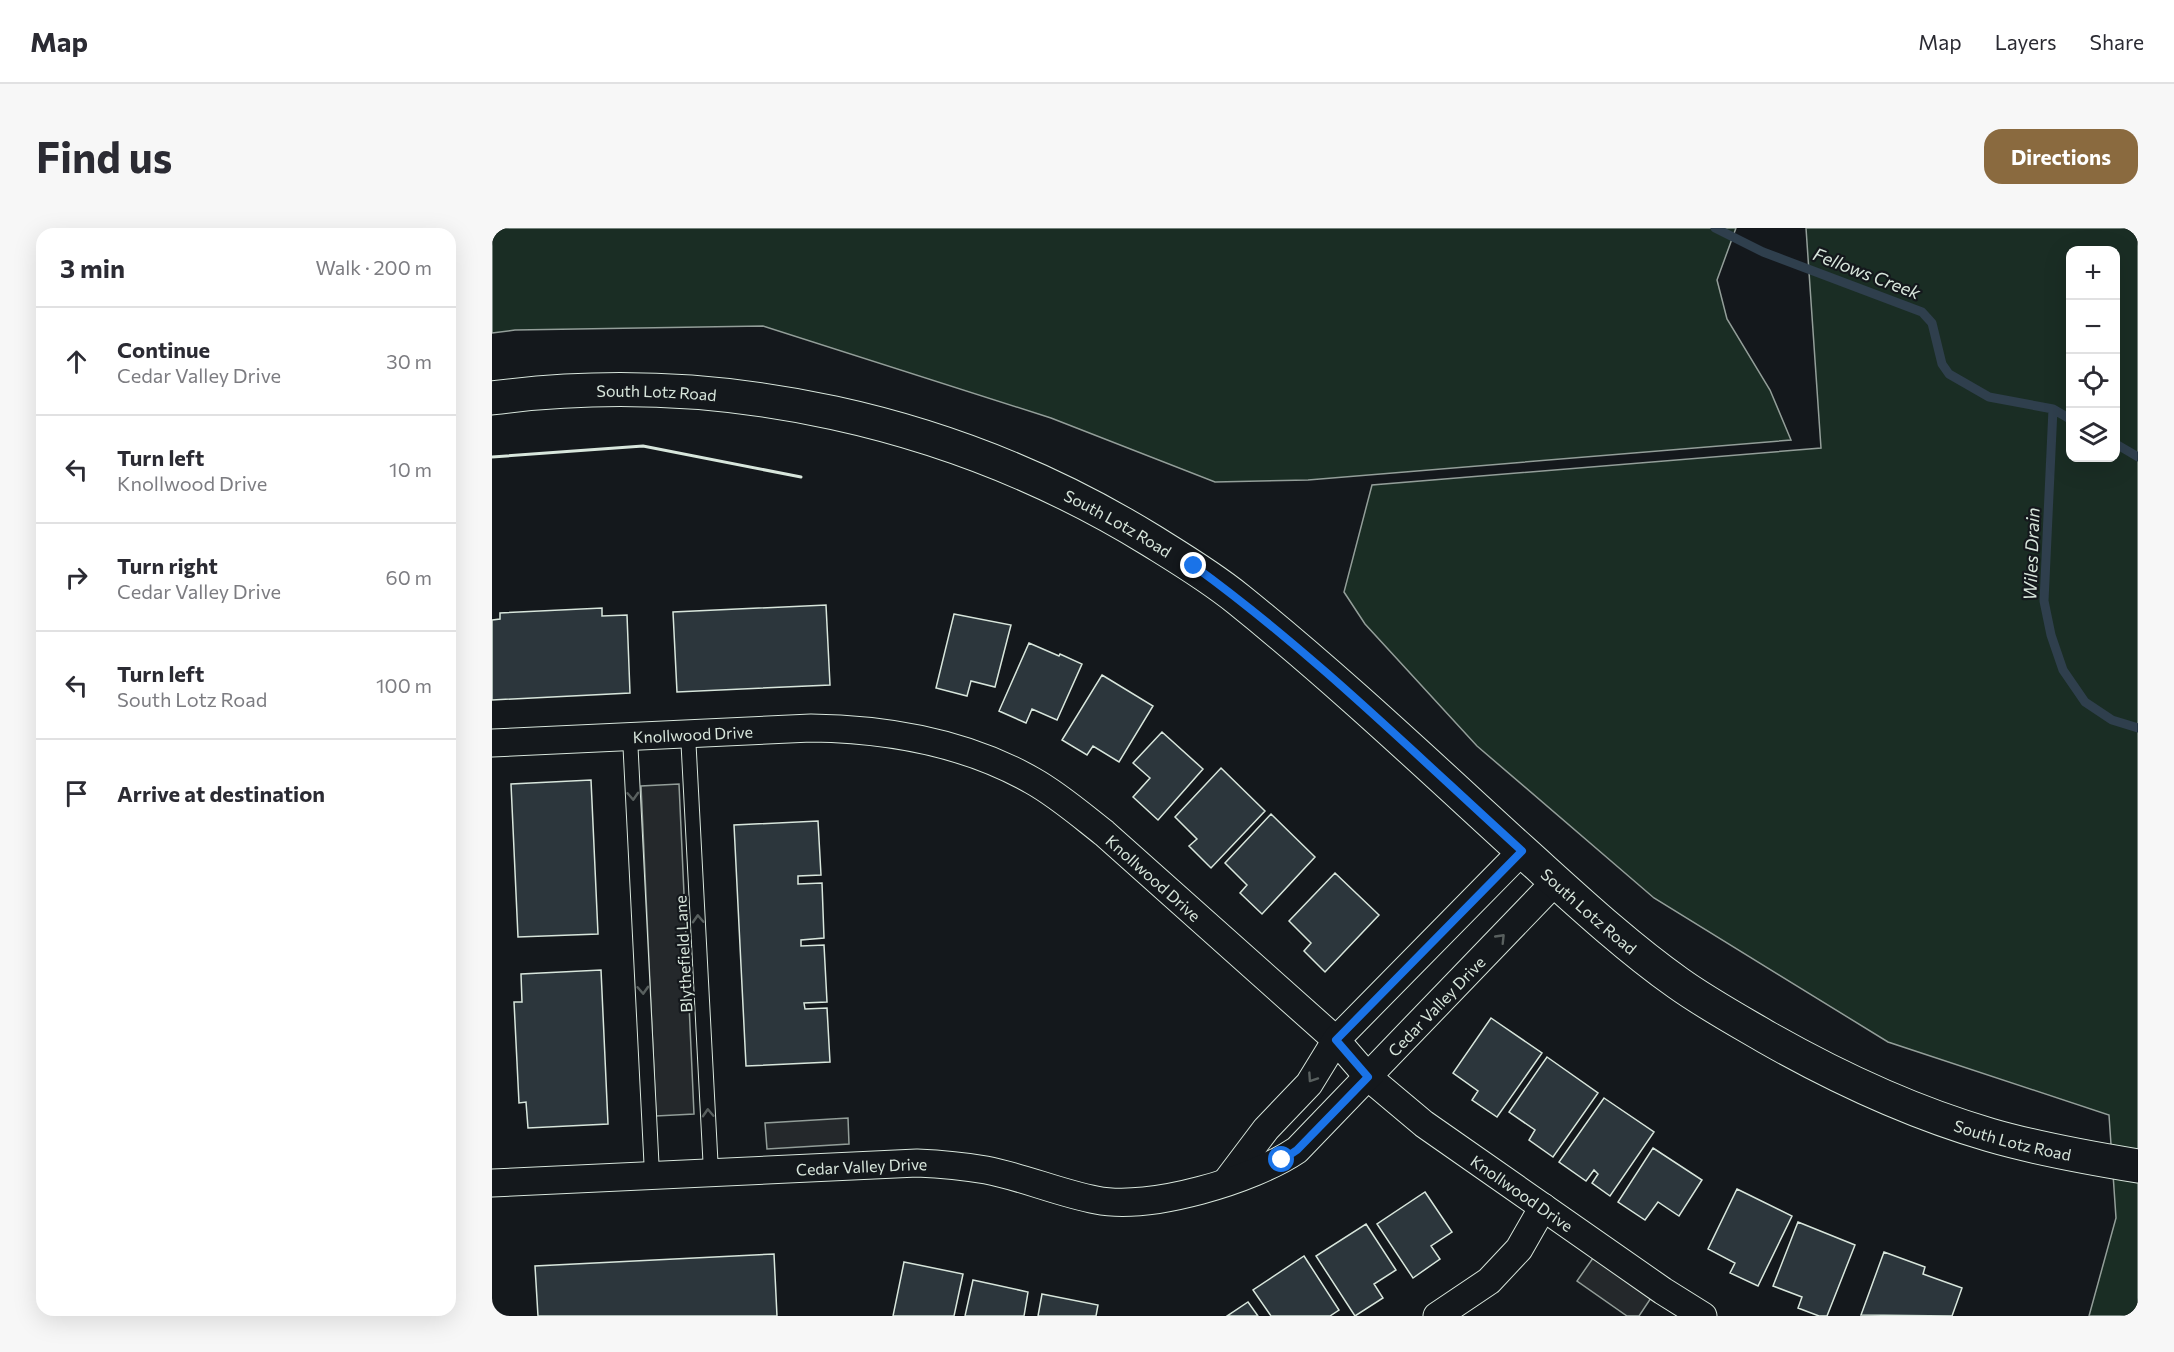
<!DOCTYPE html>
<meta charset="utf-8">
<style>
body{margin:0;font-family:Commissioner,sans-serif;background:#f7f7f7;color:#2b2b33}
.controls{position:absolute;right:18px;top:18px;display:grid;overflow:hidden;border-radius:12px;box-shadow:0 6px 24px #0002}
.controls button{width:54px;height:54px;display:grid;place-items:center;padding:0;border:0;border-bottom:2px solid #e1e1e2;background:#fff;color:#2b2b33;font:30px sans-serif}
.stop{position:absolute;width:18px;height:18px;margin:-14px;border:4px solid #1a73e8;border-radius:50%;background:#fff}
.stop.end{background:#1a73e8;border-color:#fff;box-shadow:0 2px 6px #0008}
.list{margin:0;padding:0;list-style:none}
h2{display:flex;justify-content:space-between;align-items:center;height:78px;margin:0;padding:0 24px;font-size:26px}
h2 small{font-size:20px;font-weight:400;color:#7c7c81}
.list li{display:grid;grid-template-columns:39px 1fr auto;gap:18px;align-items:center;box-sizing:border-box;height:108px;padding:0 24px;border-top:2px solid #e1e1e2}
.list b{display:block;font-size:22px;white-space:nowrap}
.list p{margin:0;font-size:20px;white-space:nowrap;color:#7c7c81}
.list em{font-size:20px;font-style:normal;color:#7c7c81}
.icon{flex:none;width:33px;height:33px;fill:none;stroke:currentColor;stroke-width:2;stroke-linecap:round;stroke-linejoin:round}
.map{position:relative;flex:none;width:1646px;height:1088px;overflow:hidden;border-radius:18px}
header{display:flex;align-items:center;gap:36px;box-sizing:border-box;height:84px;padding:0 30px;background:#fff;border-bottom:2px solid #e1e1e2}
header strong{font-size:28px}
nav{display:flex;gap:33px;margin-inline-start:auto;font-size:21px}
.intro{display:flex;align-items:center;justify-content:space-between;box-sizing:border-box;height:144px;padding:0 36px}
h1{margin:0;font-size:42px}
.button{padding:15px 27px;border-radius:18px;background:#8a6a3f;color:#fff;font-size:21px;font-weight:700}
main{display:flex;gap:36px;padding:0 36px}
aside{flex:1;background:#fff;border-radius:18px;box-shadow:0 6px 24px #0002}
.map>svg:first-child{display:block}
.green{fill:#1a2d24;stroke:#939e99;stroke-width:1.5;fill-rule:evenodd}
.parking{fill:#24282b;stroke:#939e99;stroke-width:1.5}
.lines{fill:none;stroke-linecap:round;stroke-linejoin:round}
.stream{stroke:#2f3f4d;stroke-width:9}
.building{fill:#2c363c;stroke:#d8e6dc;stroke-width:1.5}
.service-casing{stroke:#d8e6dc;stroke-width:16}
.minor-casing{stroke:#d8e6dc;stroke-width:29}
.tertiary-casing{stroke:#d8e6dc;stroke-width:35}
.service{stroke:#14181c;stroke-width:14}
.minor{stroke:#14181c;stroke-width:27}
.tertiary{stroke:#14181c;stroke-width:33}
.wall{stroke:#d8e6dc;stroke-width:3}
.oneway{stroke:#59605f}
.route{stroke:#1a73e8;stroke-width:8}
.labels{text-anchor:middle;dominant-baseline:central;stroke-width:4.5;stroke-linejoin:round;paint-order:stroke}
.street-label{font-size:16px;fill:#d8e6dc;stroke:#14181c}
.water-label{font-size:18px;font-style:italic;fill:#d8e6dc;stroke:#14181c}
</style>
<header>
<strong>Map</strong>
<nav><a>Map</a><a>Layers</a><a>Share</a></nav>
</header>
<div class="intro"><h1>Find us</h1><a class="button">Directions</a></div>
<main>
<aside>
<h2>3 min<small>Walk · 200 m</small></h2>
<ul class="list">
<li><svg class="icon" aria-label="ahead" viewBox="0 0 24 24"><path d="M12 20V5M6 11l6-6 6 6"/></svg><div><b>Continue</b><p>Cedar Valley Drive</p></div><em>30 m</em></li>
<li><svg class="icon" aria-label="left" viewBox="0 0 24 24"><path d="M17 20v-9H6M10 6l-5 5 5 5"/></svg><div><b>Turn left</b><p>Knollwood Drive</p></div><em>10 m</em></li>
<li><svg class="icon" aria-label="right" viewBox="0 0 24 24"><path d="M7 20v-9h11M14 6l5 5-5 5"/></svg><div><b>Turn right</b><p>Cedar Valley Drive</p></div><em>60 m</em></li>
<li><svg class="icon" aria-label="left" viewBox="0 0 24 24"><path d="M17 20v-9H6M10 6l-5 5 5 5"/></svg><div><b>Turn left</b><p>South Lotz Road</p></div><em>100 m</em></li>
<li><svg class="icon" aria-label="arrive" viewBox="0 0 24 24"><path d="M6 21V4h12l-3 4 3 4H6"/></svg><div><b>Arrive at destination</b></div></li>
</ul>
</aside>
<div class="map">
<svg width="1646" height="1088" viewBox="0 0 1646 1088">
<rect width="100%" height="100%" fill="#14181c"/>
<!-- green -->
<path class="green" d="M 0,0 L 1244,0 L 1225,52 L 1235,91 L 1278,162 L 1299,212 L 816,252 L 723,254 L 559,190 L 271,98 L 23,102 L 0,105 Z
M 1314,0 L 1646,0 L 1646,1088 L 1597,1088 L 1624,990 L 1617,887 L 1396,814 L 1162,670 L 985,518 L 873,396 L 852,364 L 880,257 L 1329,220 ZM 1578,22 L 1624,22 L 1624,230 L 1578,230 Z"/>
<!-- parking -->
<path class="parking" d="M 187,556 L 202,886 L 164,888 L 149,558 Z
M 356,890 L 357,916 L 275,921 L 273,895 Z
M 1101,1030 L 1159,1070 L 1147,1088 L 1135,1088 L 1085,1053 Z"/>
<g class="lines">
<!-- stream -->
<path class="stream" d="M 1223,0 L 1271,24 L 1430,84 L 1440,95 L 1450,136 L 1457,146 L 1497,169 L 1561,181 L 1578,191
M 1561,181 L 1552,373 L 1559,407 L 1571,442 L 1593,474 L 1620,492 L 1646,500
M 1624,216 L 1646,229"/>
</g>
<!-- building -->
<path class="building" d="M 334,377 L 338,457 L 185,464 L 181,384 Z
M 110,380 L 110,388 L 135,387 L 138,465 L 0,472 L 0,392 L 8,391 L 8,385 Z
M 462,386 L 519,397 L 503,459 L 479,453 L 475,468 L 444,460 Z
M 537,415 L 567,428 L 568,426 L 590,436 L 565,492 L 540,481 L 534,495 L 507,483 Z
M 610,447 L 661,478 L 627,534 L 601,518 L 595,527 L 570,512 Z
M 670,504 L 711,541 L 666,592 L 641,569 L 658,550 L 641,535 Z
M 729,540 L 773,583 L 719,640 L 697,618 L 705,611 L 683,589 Z
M 99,552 L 106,706 L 26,709 L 19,556 Z
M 779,586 L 823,629 L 770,686 L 748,665 L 755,657 L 733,635 Z
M 326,593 L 329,647 L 306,648 L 306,656 L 330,655 L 332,710 L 309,712 L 309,718 L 332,717 L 335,774 L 312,775 L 313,781 L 335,780 L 338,834 L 254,838 L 242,597 Z
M 843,645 L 887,687 L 833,744 L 812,723 L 819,715 L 797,693 Z
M 109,742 L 116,896 L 36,900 L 34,874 L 27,875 L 22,774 L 30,774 L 29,746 Z
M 999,790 L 1050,825 L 1005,889 L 980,872 L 986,863 L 961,845 Z
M 1055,829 L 1106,865 L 1061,929 L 1037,912 L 1043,902 L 1017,884 Z
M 1112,870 L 1162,904 L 1118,968 L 1100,955 L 1106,946 L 1102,942 L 1094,953 L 1067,934 Z
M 1161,920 L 1210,952 L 1187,988 L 1166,974 L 1153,992 L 1126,974 Z
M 1245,961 L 1300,988 L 1266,1058 L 1238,1045 L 1243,1035 L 1216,1021 Z
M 933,964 L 960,1004 L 939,1018 L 948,1031 L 921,1050 L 885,996 Z
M 1306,994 L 1363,1017 L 1335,1088 L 1327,1088 L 1306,1080 L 1310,1069 L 1281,1058 Z
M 874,996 L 904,1042 L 882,1056 L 891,1070 L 863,1088 L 824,1028 Z
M 1392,1024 L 1433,1039 L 1431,1046 L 1470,1060 L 1460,1088 L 1369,1087 Z
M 282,1026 L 285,1088 L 46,1088 L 43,1038 Z
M 812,1028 L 847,1082 L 838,1088 L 779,1088 L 761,1062 Z
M 412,1034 L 471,1046 L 462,1088 L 401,1088 Z
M 481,1052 L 536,1064 L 532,1088 L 473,1088 Z
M 550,1066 L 606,1077 L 604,1088 L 546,1088 Z
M 756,1074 L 766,1088 L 735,1088 Z"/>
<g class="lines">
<defs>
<path id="service" d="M 196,506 L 219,944
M 138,509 L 160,946"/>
<g id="minor">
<path id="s1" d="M 0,515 L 319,500 C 397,501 473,514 541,553 C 566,567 589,587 612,605 L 844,812 L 876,849 L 932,896 L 1171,1063 L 1211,1088"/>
<path d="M 734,954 L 774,901 L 817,856 L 844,812 L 1030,623"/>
<path id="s2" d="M 0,955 L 425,935 C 448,936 471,938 494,942 C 531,949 567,965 604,972 C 658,983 761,952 805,922 L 1063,654"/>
<path d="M 945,1088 L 997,1053 L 1027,1021 L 1051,979"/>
</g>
<g id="tertiary">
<path id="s3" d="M 0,170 C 228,140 464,192 660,313 C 689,331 719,349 746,371 C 843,449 935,536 1028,621 C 1078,666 1131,716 1186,755 C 1214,775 1245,792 1274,809 C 1346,850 1419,884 1498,907 C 1546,921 1597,930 1646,938"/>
</g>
</defs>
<!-- service casing -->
<use href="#service" class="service-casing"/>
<!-- minor casing -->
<use href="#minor" class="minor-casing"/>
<!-- tertiary casing -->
<use href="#tertiary" class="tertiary-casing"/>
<!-- service -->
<use href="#service" class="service"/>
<!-- minor -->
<use href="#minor" class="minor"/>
<!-- tertiary -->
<use href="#tertiary" class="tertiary"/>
<!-- wall -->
<path class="wall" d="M 0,229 L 151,218 L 309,249"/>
</g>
<!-- one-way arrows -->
<defs><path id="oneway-chevron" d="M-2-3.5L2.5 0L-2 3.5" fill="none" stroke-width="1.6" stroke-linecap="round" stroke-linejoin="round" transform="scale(1.5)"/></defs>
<g class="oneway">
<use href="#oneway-chevron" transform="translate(141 568) rotate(87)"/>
<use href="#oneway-chevron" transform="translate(206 691) rotate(-93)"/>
<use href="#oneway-chevron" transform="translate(1009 710) rotate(-46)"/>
<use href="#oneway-chevron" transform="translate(151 762) rotate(87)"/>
<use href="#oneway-chevron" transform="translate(820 850) rotate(124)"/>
<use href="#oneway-chevron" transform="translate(216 885) rotate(-93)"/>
</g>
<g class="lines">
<!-- route -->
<path class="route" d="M 702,338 C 819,423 923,526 1030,623 L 844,812 L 876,849 L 805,922 L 790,932"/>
</g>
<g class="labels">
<!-- street labels -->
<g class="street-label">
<text stroke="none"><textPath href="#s3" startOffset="165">South Lotz Road</textPath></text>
<text stroke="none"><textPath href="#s3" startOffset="650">South Lotz Road</textPath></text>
<text stroke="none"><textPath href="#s1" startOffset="201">Knollwood Drive</textPath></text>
<text stroke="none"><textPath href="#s1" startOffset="705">Knollwood Drive</textPath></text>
<text stroke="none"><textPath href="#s3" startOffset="1262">South Lotz Road</textPath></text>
<text transform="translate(191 726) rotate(-93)">Blythefield Lane</text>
<text stroke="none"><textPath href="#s2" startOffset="1020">Cedar Valley Drive</textPath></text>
<text stroke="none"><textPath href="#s3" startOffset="1748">South Lotz Road</textPath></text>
<text stroke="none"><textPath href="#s2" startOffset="370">Cedar Valley Drive</textPath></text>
<text stroke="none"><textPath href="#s1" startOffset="1191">Knollwood Drive</textPath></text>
</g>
<!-- water labels -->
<g class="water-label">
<text transform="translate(1375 45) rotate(21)">Fellows Creek</text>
<text transform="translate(1539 326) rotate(-88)">Wiles Drain</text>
</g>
</g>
</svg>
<div class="controls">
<button>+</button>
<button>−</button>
<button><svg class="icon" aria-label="locate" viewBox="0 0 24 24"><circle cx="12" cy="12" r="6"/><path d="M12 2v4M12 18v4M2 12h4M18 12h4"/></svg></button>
<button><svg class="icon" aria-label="layers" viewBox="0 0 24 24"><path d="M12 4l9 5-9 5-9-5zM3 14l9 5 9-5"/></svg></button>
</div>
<div class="stop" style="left:790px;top:932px"></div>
<div class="stop end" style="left:702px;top:338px"></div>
</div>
</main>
